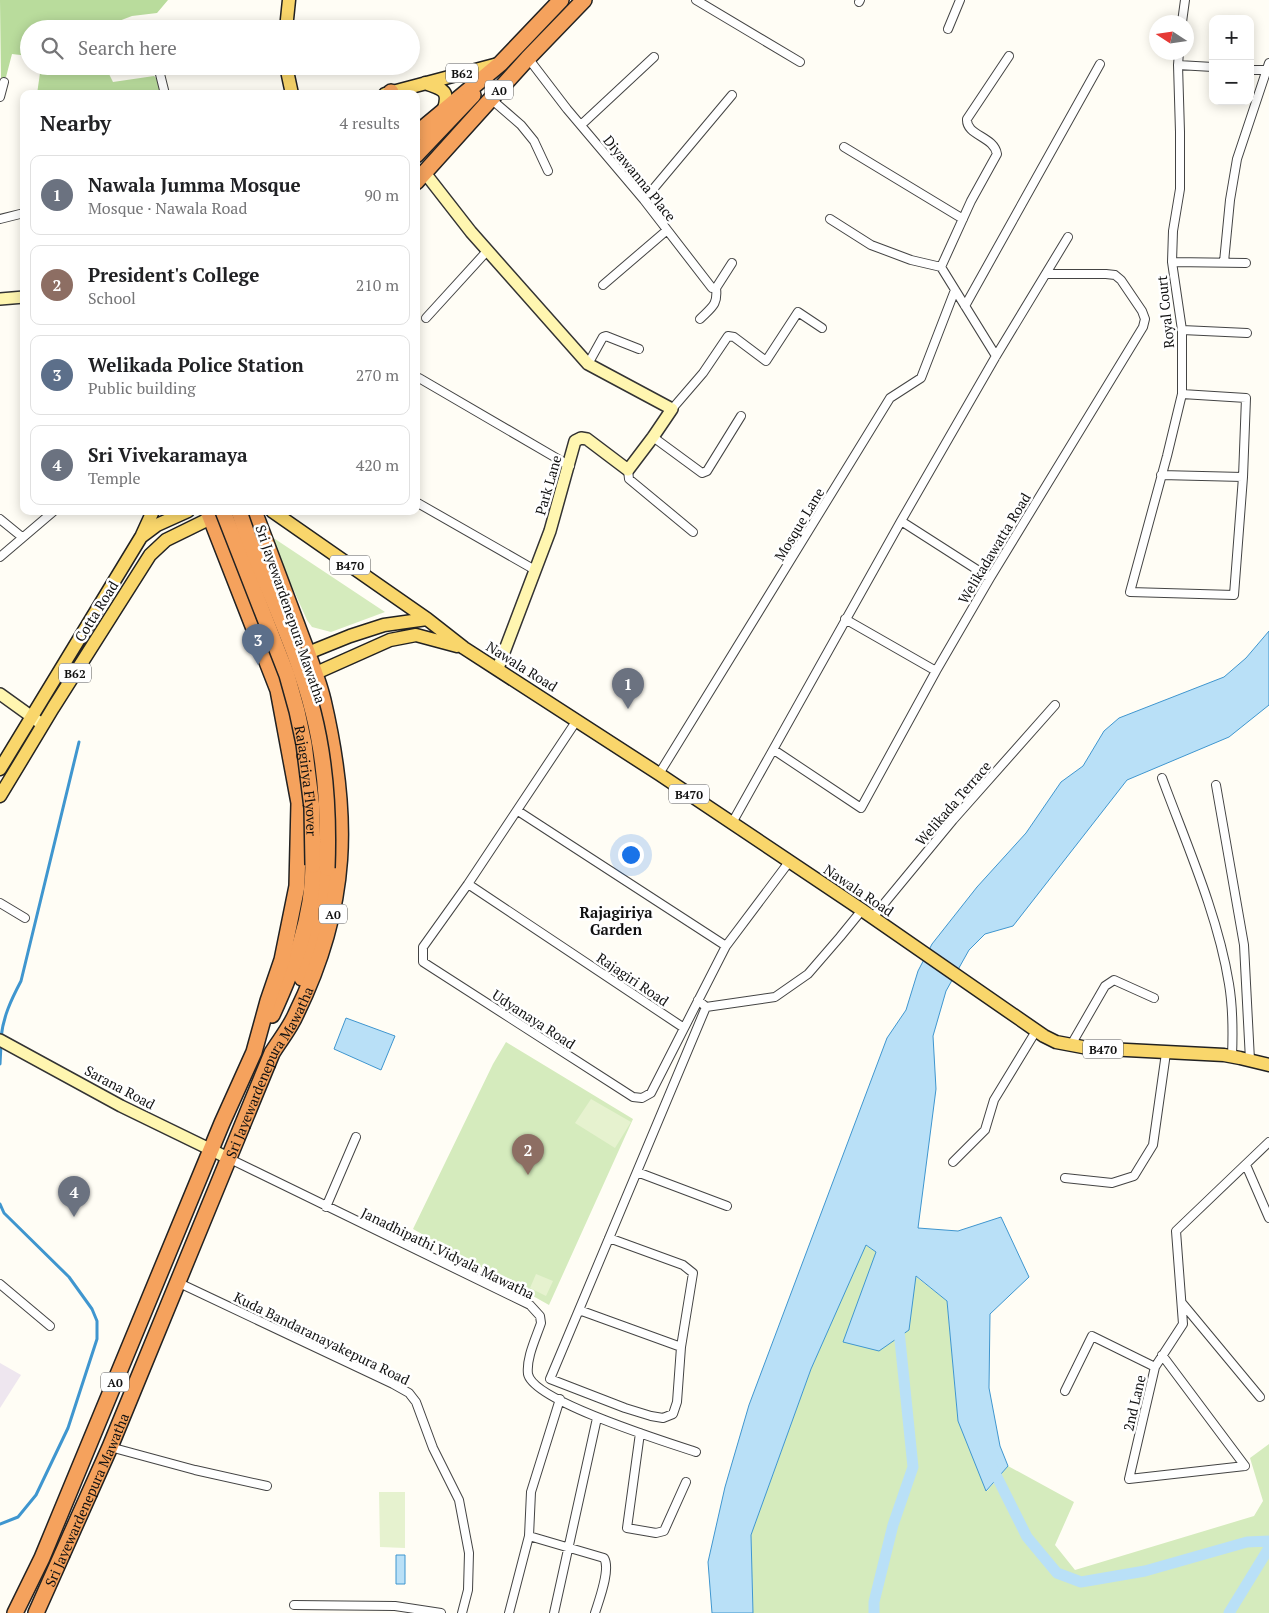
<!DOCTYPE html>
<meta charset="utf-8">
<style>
body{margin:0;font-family:"PT Serif",serif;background:#f6f6f6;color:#202124}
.controls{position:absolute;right:15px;top:15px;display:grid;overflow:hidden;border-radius:10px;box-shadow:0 2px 12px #0003}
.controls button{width:45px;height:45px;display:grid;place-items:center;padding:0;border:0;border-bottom:1px solid #e0e0e0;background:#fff;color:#202124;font:25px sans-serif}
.compass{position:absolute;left:1149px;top:15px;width:45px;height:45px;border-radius:50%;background:#fff;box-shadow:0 2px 12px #0003;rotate:282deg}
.you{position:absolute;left:630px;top:854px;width:18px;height:18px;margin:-12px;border:4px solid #fff;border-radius:50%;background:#1a73e8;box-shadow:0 0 0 8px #1a73e833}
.badge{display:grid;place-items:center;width:32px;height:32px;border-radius:50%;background:#111827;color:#fff;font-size:16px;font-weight:700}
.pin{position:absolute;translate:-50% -41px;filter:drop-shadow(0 1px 2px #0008)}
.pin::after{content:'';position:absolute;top:26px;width:18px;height:15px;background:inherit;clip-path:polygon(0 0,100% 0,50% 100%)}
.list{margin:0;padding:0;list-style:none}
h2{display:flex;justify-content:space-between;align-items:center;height:65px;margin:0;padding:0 20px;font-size:21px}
h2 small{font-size:16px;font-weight:400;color:#757577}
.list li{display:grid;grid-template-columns:32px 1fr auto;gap:15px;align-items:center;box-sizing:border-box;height:80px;margin:0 10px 10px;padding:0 10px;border:1px solid #e0e0e0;border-radius:10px}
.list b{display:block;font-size:19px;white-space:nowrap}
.list p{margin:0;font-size:16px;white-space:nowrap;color:#757577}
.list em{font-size:16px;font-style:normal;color:#757577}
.icon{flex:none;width:28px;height:28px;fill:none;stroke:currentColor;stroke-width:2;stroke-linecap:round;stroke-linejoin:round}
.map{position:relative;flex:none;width:1269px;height:1613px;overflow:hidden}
.search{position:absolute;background:#fff;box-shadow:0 2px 12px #0003;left:20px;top:20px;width:400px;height:55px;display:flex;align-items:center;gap:12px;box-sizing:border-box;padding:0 18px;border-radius:28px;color:#757577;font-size:19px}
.panel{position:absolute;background:#fff;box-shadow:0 2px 12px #0003;left:20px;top:90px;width:400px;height:425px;border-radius:10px}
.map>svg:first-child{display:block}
.industrial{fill:#eee6ef}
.green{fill:#d5ebbd}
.forest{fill:#b9dc9c}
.pitch{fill:#e6f2cf}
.water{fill:#b9e0f7;stroke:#3f96cf}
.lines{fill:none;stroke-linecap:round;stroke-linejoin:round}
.stream{stroke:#3f96cf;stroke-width:3}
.canal{stroke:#b9e0f7;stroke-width:11}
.street-casing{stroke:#444;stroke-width:10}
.secondary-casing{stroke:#333;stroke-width:14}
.primary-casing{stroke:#222;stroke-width:15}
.highway-casing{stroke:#222;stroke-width:18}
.street{stroke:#fff;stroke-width:8}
.secondary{stroke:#fff6b0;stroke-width:11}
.primary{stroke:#f9d66b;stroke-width:12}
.highway{stroke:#f5a25d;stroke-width:15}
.highway-bridge-casing{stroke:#222;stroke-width:18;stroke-linecap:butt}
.highway-bridge{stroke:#f5a25d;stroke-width:15}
.labels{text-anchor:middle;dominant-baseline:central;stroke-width:5;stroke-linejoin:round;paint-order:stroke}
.shield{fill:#fff;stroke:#585858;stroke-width:1}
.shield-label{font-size:12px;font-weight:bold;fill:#111}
.street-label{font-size:14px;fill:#111;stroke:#fff}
.neighbourhood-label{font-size:15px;font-weight:bold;fill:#111;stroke:#fff}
</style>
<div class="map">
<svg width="1269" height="1613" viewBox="0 0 1269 1613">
<rect width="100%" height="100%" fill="#fffdf5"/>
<!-- industrial -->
<path class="industrial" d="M 0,1363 L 21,1375 L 0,1408 Z"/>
<!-- green -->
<path class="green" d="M 269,535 L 385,612 L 331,632 L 312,627 L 307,620 Z
M 506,1042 L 633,1119 L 549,1305 L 413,1229 L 493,1064 Z
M 865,1245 L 915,1276 L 947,1301 L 958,1421 L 987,1491 L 1008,1466 L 1074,1502 L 1055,1545 L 1075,1570 L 1254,1516 L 1263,1501 L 1250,1458 L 1269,1444 L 1269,1613 L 753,1613 L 751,1535 L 811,1369 Z"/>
<!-- forest -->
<path class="forest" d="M 0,0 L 168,0 L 157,13 L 132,16 L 111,24 L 106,29 L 29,29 L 29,56 L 12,54 L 6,77 L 1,80 Z
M 41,66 L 105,66 L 113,82 L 154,76 L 166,87 L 165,94 L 37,94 Z"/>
<!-- pitch -->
<path class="pitch" d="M 591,1099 L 631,1122 L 615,1148 L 575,1123 Z
M 536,1274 L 553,1281 L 546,1296 L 530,1288 Z
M 379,1492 L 405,1492 L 405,1548 L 380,1547 Z"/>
<!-- water -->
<path class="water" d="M 1269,631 L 1269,705 L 1229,737 L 1127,780 L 1013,926 L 985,934 L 969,950 L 946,991 L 933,1036 L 936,1089 L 918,1228 L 958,1231 L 1001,1217 L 1029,1277 L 990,1314 L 989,1388 L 1000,1446 L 1008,1466 L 986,1491 L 958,1421 L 947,1301 L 916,1276 L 909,1330 L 879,1351 L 843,1342 L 876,1252 L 866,1245 L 811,1369 L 751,1535 L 753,1613 L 712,1613 L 708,1562 L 725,1487 L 749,1405 L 887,1038 L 906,1010 L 918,971 L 932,944 L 977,887 L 1026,833 L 1061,782 L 1083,766 L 1104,731 L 1119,718 L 1224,677 L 1246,658 Z
M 346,1018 L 395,1036 L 381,1070 L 334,1049 Z
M 396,1555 L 405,1555 L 405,1584 L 396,1584 Z"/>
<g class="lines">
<!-- stream -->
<path class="stream" d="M 1,1038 C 3,1017 11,1000 21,981 L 79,742
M 0,1064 L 1,1045
M 0,1204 L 4,1213 L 69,1277 L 92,1309 L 97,1321 L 97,1339 L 68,1428 L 36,1495 L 18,1517 L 0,1524"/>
<!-- canal -->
<path class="canal" d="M 991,1465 L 1027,1537 L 1057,1573 L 1081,1582 L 1145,1571 L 1247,1542 L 1269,1541
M 874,1613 L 874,1602 L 893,1525 L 913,1467 L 898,1321
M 1229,1613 L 1269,1548"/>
<defs>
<path id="street" d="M 696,0 L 800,62
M 859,2 L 860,0
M 1182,22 L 1185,0
M 948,29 L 960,0
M 1179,52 L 1178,65 L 1180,132 L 1180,189 L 1173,231 L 1172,262 L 1182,330 L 1182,394 L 1167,456 L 1130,592 L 1234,595 L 1243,477 L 1246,398 L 1182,394
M 528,58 L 567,109 L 644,200 L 712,288 L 716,288 L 732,263
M 1178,65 L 1213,67
M 158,66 L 165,94
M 1250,70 L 1265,70
M 0,97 L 4,82
M 491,99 L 521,125 L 534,141 L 548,171
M 581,125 L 654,57
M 844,147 L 963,219
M 644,200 L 732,95
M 0,219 L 20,214
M 830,219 L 871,245 L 911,260 L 941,267
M 1172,262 L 1246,263
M 1224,262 L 1230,200 L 1237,159 L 1269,63
M 603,285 L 666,231
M 965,306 L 1100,64
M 426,318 L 488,250
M 700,319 C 712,307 718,305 716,288
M 1182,330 L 1247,333
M 996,356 L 941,267 L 971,201 L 997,154 C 994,136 966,136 967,119 L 1009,56
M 588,364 L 603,337 L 606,336 L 639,349
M 416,378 L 419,378 L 570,466
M 672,409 L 703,373 L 728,336 L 734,337 L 766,361 L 798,312 L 822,328
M 653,437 L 702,473 L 707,471 L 741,416
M 628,470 L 629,479 L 693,532
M 1161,475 L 1243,477
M 416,502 L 535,570
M 0,519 L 22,537
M 901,521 L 990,578
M 0,557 L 54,511
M 845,619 L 936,671
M 577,720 L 468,884 L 423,947 L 423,962 L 633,1097 L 642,1098 L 651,1093 L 726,946 L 789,862
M 774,750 L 861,808 L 936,671 L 990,578 L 1143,327 L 1145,319 L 1142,311 L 1121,280 L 1115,275 L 1106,274 L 1047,274
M 659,774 L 890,398 L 921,378 L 955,290
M 1162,778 C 1186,843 1218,915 1229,984 C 1233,1008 1233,1032 1232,1056
M 1216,785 L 1244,945 L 1250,1060
M 518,811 L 726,946
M 732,823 L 901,521 L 996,356 L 1068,237
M 468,884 L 684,1028
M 0,903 L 25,918
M 873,917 L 953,820 L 1055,705
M 706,1007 L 775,997 L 808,974 L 840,937 L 862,910
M 1071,1045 L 1105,986 L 1114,980 L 1154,998
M 228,1158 L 530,1305 L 540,1316 L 541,1323 C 536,1338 526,1358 528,1374 C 533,1401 669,1443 696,1452
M 953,1162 L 985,1130 L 994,1100 L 1036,1031
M 1246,1165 L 1269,1218
M 637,1172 L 727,1206
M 1065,1178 L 1112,1183 L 1134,1176 L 1153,1145 L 1166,1053
M 326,1207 L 356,1137
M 177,1282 L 393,1384 L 409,1393 L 416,1402 L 433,1448 L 459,1500 L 469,1553 L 468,1590 L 462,1613
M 0,1284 L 50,1326
M 1182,1303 L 1260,1397
M 579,1310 L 681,1347 L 693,1273 L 683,1265 L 609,1238
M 681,1347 L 677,1402 L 673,1414 L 663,1418 L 651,1416 L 625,1408 L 550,1379 L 706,1007 L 698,1000
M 1162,1355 L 1245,1466
M 1065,1391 L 1092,1336 L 1155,1367
M 640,1433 L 627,1528 L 656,1533 L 664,1531 L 686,1482
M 110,1447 L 195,1470 L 267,1486
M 1245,1466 L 1129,1479 L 1155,1367 L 1183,1324 L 1176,1231 L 1269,1142
M 529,1536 L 604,1558 C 611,1569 599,1600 595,1613
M 294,1605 L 395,1606 L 441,1613
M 509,1613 L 529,1536 L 531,1492 L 560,1399
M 554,1613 L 597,1418"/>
<path id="secondary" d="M 425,173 L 471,232 L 588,364 L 672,409 L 653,437 L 628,470 L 587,439 L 581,438 L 575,441 L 550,531 L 498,668
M 0,299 L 24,297
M 0,694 L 39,722
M 0,1040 L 121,1106 L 228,1158"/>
<path id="primary" d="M 286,29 L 289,0
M 286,66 L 292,94
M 425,83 C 441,89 450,89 444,109
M 385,94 L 498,64
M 272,511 L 427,619 L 464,648 L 659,774 L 862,910 L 1044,1036 L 1056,1042 L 1088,1048 L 1224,1055 L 1240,1058 L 1269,1065
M 142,535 L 153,511
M 298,657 L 350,636 L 384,625 L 427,619
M 307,677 L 390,640 L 416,635 L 457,646
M 0,769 L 141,537 L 157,525 L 188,511
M 0,796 L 53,708 L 150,555 L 166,540 L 219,514"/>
<g id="highway">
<path d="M 391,94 L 391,92"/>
<path d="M 416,134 L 500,64 L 561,0"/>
<path d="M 416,155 L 473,95"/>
<path d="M 416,182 L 528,58 L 584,0"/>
<path d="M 302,978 C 315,942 324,906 327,868"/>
<path d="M 272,1015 C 294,967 313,918 313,865"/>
<path d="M 15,1613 L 42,1558 L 222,1123 L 254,1052 L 268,1001 L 282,960 L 297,886 L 299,803 L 278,690 L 208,511"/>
<path id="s1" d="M 36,1613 L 110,1447 L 272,1053 C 280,1040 290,1028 296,1014 C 349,906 350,816 323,700 C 317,675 306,650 297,625 C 283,587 268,549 254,511"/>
</g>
</defs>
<!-- street casing -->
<use href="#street" class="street-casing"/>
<!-- secondary casing -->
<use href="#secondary" class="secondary-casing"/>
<!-- primary casing -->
<use href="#primary" class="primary-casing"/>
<!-- highway casing -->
<use href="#highway" class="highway-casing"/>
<!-- street -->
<use href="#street" class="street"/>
<!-- secondary -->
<use href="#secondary" class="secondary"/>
<!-- primary -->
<use href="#primary" class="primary"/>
<!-- highway -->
<use href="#highway" class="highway"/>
<defs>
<g id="highway-bridge">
<path id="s2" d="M 223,511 L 287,675 L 297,711 L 304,744 L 312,808 L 313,865"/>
<path d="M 239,511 C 261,579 296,643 313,712 C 326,763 329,815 327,868"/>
</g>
</defs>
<!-- highway-bridge casing -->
<use href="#highway-bridge" class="highway-bridge-casing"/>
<!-- highway-bridge -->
<use href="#highway-bridge" class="highway-bridge"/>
</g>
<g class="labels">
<!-- shield labels -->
<g class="shield">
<rect x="446" y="63.5" width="32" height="19" rx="4"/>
<rect x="485" y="80.5" width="28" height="19" rx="4"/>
<rect x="330" y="555.5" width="40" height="19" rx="4"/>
<rect x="59" y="663.5" width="32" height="19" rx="4"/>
<rect x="669" y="784.5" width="40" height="19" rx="4"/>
<rect x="319" y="904.5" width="28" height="19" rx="4"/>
<rect x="1083" y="1039.5" width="40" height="19" rx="4"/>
<rect x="101" y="1372.5" width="28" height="19" rx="4"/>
</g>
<g class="shield-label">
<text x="462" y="73">B62</text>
<text x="499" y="90">A0</text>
<text x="350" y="565">B470</text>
<text x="75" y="673">B62</text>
<text x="689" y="794">B470</text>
<text x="333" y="914">A0</text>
<text x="1103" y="1049">B470</text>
<text x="115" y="1382">A0</text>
</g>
<!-- street labels -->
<g class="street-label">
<text transform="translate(640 178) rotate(51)">Diyawanna Place</text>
<text transform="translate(1165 312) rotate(-96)">Royal Court</text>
<text transform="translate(548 485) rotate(-74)">Park Lane</text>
<text transform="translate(799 524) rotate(-59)">Mosque Lane</text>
<text transform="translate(994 548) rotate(-59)">Welikadawatta Road</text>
<text transform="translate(96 611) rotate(-58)">Cotta Road</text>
<text transform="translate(291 614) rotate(71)">Sri Jayewardenepura Mawatha</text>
<text transform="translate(522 666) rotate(32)">Nawala Road</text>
<text stroke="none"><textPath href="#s2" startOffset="284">Rajagiriya Flyover</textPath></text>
<text transform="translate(953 803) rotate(-49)">Welikada Terrace</text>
<text transform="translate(859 890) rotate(34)">Nawala Road</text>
<text transform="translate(633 979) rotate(34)">Rajagiri Road</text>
<text transform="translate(534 1019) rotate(33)">Udyanaya Road</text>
<text stroke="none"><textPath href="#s1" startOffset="589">Sri Jayewardenepura Mawatha</textPath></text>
<text transform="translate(120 1087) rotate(28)">Sarana Road</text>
<text transform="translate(448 1253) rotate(26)">Janadhipathi Vidyala Mawatha</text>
<text transform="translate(322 1338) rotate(26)">Kuda Bandaranayakepura Road</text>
<text transform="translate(1134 1403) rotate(-77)">2nd Lane</text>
<text stroke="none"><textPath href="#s1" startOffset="124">Sri Jayewardenepura Mawatha</textPath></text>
</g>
<!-- neighbourhood labels -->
<g class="neighbourhood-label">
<text x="616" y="912">Rajagiriya<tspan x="616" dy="17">Garden</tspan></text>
</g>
</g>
</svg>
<div class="controls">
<button>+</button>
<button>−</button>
</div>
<svg class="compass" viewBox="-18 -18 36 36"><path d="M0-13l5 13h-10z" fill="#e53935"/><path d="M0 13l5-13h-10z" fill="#757577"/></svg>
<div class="you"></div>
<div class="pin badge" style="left:628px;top:709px;background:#6b7280">1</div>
<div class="pin badge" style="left:528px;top:1175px;background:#8d6e63">2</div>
<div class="pin badge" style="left:258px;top:665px;background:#5c6f8a">3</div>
<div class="pin badge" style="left:74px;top:1217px;background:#6b7280">4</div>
<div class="search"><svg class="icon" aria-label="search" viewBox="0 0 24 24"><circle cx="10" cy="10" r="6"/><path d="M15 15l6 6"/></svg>Search here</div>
<section class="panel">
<h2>Nearby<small>4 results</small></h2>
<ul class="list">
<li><span class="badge" style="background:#6b7280">1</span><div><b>Nawala Jumma Mosque</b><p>Mosque · Nawala Road</p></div><em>90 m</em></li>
<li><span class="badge" style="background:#8d6e63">2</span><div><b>President's College</b><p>School</p></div><em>210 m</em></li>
<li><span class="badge" style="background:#5c6f8a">3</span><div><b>Welikada Police Station</b><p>Public building</p></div><em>270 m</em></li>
<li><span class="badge" style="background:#6b7280">4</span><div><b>Sri Vivekaramaya</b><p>Temple</p></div><em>420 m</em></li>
</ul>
</section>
</div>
